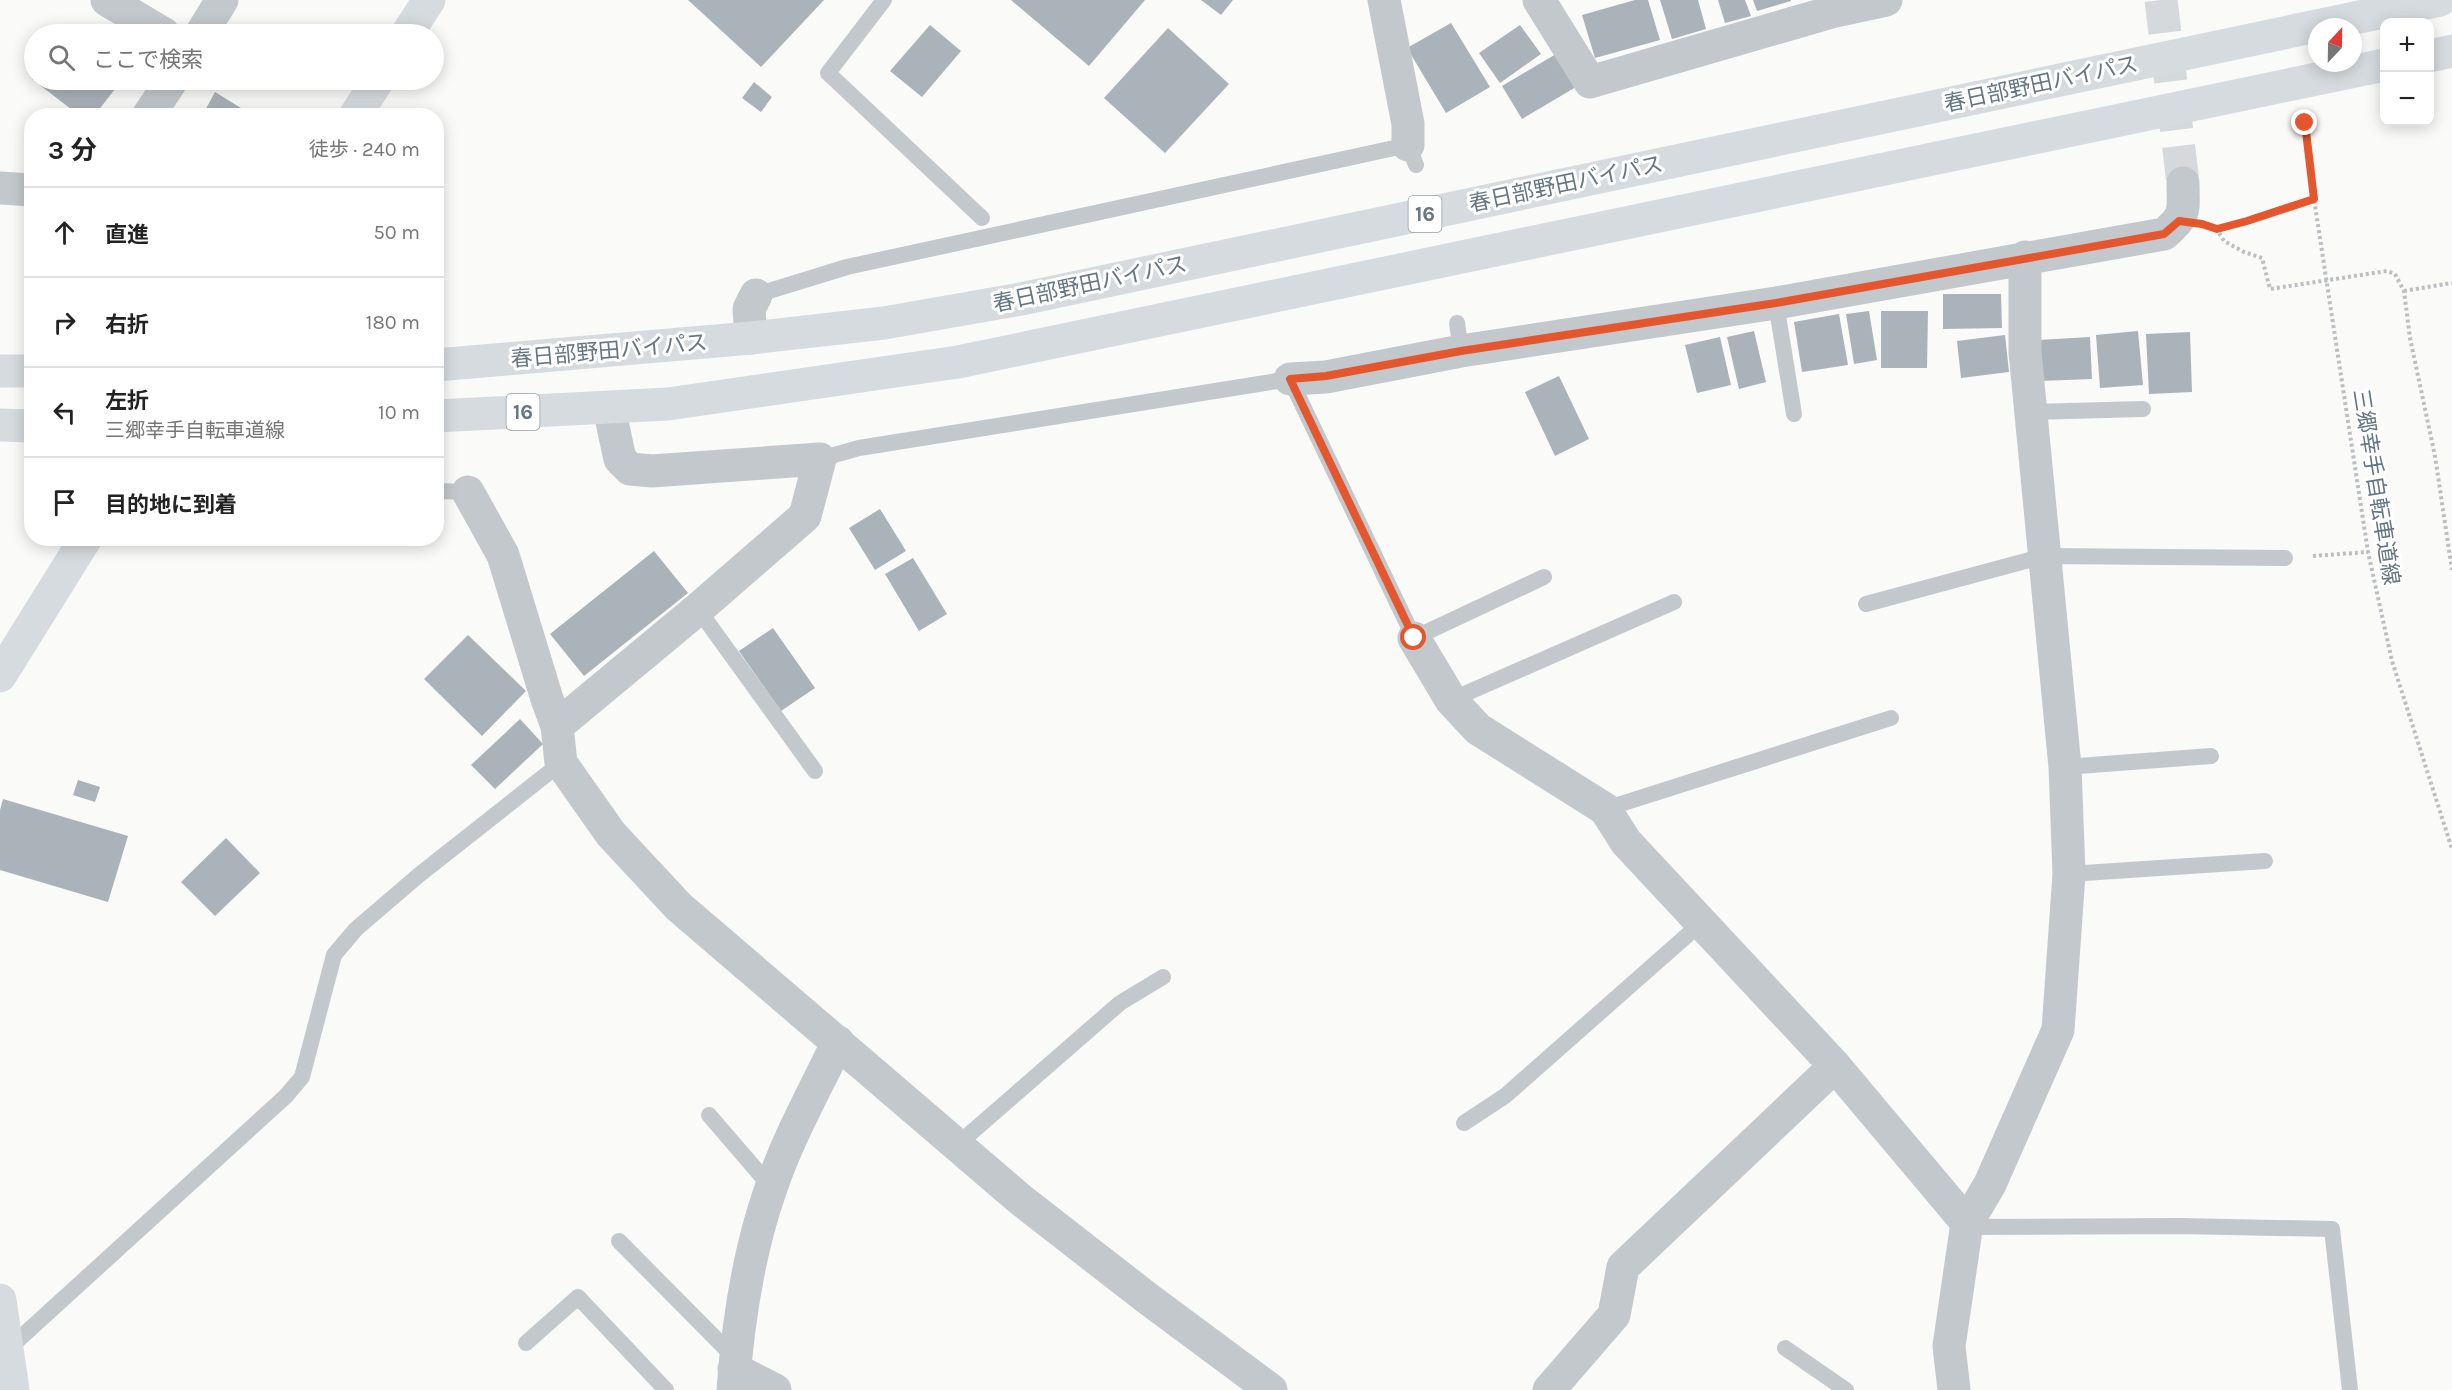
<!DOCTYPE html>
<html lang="ja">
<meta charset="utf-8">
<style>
body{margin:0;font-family:Karla,"Noto Sans JP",sans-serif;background:#f2f2f2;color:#222}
.controls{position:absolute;right:18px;top:18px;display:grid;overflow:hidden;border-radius:12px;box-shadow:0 3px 15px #0003}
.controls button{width:54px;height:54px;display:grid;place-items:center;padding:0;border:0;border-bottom:2px solid #e0e0e0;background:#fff;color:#222;font:30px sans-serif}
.compass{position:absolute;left:2308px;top:18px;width:54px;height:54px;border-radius:50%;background:#fff;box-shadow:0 3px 15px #0003;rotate:22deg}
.stop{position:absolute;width:18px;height:18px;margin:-14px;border:4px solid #e4572e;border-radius:50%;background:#fff}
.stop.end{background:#e4572e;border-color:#fff;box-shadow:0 2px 6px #0008}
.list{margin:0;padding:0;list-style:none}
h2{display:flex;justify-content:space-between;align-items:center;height:78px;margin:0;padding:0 24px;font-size:26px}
h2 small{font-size:20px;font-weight:400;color:#767676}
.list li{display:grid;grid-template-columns:39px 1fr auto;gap:18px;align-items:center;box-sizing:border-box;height:90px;padding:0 24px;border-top:2px solid #e0e0e0}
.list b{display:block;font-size:22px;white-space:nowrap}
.list p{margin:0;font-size:20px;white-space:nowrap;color:#767676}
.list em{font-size:20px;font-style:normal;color:#767676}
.icon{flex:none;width:33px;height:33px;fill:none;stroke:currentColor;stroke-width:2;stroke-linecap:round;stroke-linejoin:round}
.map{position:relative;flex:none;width:2452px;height:1390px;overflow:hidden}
.search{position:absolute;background:#fff;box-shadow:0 3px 15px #0003;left:24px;top:24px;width:420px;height:66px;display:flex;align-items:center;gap:15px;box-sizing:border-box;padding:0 21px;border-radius:33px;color:#767676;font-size:22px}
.panel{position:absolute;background:#fff;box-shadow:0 3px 15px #0003;left:24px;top:108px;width:420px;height:438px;border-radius:24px}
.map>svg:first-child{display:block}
.building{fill:#aab3b9}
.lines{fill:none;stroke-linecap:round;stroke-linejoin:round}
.street-tunnel{stroke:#d5d9db;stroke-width:33;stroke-dasharray:33 16;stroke-linecap:butt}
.path{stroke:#bbbfc2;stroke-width:4;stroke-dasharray:3 3;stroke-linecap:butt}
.lane{stroke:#c3c8cc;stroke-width:16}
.street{stroke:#c3c8cc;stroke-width:33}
.secondary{stroke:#d6dbdf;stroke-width:33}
.highway{stroke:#d6dbdf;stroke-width:33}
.route{stroke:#e4572e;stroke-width:8}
.labels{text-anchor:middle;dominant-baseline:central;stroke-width:6;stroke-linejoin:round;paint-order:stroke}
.shield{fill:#fff;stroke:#939fa8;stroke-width:1.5}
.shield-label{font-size:21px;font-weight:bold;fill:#657683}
.street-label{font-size:22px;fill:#657683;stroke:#fff}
</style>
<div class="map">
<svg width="2452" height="1390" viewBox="0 0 2452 1390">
<rect width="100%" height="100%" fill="#fafaf8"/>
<!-- building -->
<path class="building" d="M 688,0 L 824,0 L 761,67 Z
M 1011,0 L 1145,0 L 1089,66 Z
M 1201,0 L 1233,0 L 1221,15 Z
M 1635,0 L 1648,0 L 1660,40 L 1595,58 L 1582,15 Z
M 1660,0 L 1698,0 L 1706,29 L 1672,39 Z
M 1718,0 L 1745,0 L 1751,16 L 1725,23 Z
M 1753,0 L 1791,0 L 1791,1 L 1757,11 Z
M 1451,23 L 1490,87 L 1446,113 L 1407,48 Z
M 930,25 L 961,51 L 922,97 L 890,71 Z
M 1520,25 L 1541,54 L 1500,83 L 1479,53 Z
M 1168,28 L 1229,84 L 1165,153 L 1104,98 Z
M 1556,54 L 1576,87 L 1522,119 L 1502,86 Z
M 34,75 L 34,80 L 122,80 L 94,116 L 80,116 L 32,79 Z
M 754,82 L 772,97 L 761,112 L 742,98 Z
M 215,92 L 254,116 L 202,116 Z
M 1943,294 L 2001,294 L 2002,328 L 1943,329 Z
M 1869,311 L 1877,360 L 1854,364 L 1846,314 Z
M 1881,311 L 1928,311 L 1927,368 L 1881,368 Z
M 1839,314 L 1848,365 L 1802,372 L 1794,322 Z
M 1754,331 L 1766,382 L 1739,389 L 1727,337 Z
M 2138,331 L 2143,385 L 2100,388 L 2096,335 Z
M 2190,332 L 2192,392 L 2149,394 L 2146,334 Z
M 2005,335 L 2009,372 L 1961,378 L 1957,341 Z
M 1720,337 L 1731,385 L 1697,393 L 1685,345 Z
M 2090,337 L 2092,379 L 2040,381 L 2038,340 Z
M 1559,376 L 1589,439 L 1555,456 L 1525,392 Z
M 880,509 L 906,551 L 875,570 L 849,528 Z
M 654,551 L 688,593 L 584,676 L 550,634 Z
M 913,558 L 947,614 L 919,631 L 885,574 Z
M 773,628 L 815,688 L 781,711 L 739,651 Z
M 468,635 L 526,691 L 482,736 L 424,679 Z
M 520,719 L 543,744 L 495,789 L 471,765 Z
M 78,780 L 100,787 L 95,802 L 73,795 Z
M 3,799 L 128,836 L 108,902 L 0,870 L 0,810 Z
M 226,838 L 260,873 L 215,916 L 181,882 Z"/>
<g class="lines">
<!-- street-tunnel -->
<path class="street-tunnel" d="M 2161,0 L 2183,183"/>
<!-- path -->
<path class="path" d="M 2305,123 L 2314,199 L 2368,552 L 2392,661 L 2452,849
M 2216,228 L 2224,241 L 2244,252 L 2262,258 L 2270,289 L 2387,271 L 2395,274 L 2404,291 L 2410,338 L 2435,456 L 2452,570
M 2217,229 L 2247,221 L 2314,199
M 2404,291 L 2452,283
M 2313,556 L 2368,552"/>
<!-- lane -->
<path class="lane" d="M 884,0 L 828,73 L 982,218
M 756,295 L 847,267 L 1408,145 L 1416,165
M 1776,303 L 1794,414
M 1457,323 L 1461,351
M 2030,412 L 2143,409
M 820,459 L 859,448 L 1290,379 L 1414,638 L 1544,577
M 436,491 L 468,492
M 1866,604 L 2044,556 L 2285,558
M 698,609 L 815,771
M 1451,700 L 1674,602
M 2065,767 L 2211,756
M 1605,809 L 1891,718
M 2069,874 L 2265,861
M 709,1115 L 771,1187
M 1464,1123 L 1505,1096 L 1700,924
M 957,1145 L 1120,1003 L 1163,977
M 1966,1227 L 2180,1226 L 2332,1229 L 2350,1390
M 619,1241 L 734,1357
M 526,1343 L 578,1297 L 666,1390
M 1785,1348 L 1846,1390
M 7,1350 L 286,1096 L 302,1077 L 334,955 L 356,929 L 419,875 L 561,763"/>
<!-- street -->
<path class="street" d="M 107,0 L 164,34
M 1384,0 L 1408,124 L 1408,145
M 1539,0 L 1590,82 L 1835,11 L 1886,0
M 201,34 L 222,0
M 148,116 L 172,80
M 0,188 L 32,190
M 751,338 L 749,309 L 756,295
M 1290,379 L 1326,377 L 1461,351 L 1776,303 L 2164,234 C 2187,215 2183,211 2183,183
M 609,408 L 620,459 L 630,469 L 652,471 L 820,459 L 805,516 L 698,609 L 557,726 L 561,763 L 611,834 L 679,907 L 1021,1200 L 1147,1298 L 1271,1390
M 468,492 L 503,555 L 547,699 L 557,726
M 1414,638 L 1451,700 L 1478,729 L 1605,809 L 1626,842 L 1835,1066 L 1967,1223
M 734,1369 L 775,1390
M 733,1390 C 738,1321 748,1253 771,1188 C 788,1138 815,1090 838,1042
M 1549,1390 L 1614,1315 L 1623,1267 L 1835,1066
M 1954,1390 L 1949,1346 L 1967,1223 L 1990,1184 L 2058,1030 L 2069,874 L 2065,767 L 2025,352 L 2025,257"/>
<!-- secondary -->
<path class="secondary" d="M 407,34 L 429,0
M 355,116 L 378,80
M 0,676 L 86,538
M 0,1300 L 13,1390"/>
<!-- highway -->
<path class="highway" d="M 2430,56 L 2452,51
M 436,365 L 751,338 L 884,323 L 1021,299 L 2440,0
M 0,371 L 32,371
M 436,416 L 668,404 L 958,362 L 2384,65
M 0,425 L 32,426"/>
</g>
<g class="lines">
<!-- route -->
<path class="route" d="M 1414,638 L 1290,379 L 1326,376 L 1461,351 L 1776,303 L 2164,234 L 2179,221 L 2202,224 L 2217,229 L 2247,221 L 2314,199 L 2305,123"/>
</g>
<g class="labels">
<!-- shield labels -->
<g class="shield">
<rect x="1408.5" y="196" width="33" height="36" rx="4.5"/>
<rect x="506.5" y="394" width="33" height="36" rx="4.5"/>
</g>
<g class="shield-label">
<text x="1425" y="214">16</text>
<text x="523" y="412">16</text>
</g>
<!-- street labels -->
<g class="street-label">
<text transform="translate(2041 84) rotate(-12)">春日部野田バイパス</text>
<text transform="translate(1566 184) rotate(-12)">春日部野田バイパス</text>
<text transform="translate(1090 284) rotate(-12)">春日部野田バイパス</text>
<text transform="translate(609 351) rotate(-5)">春日部野田バイパス</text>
<text transform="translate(2376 487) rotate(81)">三郷幸手自転車道線</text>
</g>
</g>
</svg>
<div class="controls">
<button>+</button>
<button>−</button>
</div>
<svg class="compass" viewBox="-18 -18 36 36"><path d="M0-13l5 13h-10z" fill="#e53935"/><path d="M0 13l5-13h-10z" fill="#767676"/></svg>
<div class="stop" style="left:1414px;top:638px"></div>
<div class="stop end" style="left:2305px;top:123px"></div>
<div class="search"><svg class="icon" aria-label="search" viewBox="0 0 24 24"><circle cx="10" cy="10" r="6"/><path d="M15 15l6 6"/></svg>ここで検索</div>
<section class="panel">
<h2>3 分<small>徒歩 · 240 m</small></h2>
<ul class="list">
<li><svg class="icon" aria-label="ahead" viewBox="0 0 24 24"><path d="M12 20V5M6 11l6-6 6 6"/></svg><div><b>直進</b></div><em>50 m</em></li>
<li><svg class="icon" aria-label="right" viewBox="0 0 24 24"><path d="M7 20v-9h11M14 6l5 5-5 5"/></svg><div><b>右折</b></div><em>180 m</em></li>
<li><svg class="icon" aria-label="left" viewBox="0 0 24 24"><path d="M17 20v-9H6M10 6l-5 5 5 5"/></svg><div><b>左折</b><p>三郷幸手自転車道線</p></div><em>10 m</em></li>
<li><svg class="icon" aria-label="arrive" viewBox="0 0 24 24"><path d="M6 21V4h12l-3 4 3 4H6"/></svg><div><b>目的地に到着</b></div></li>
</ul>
</section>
</div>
